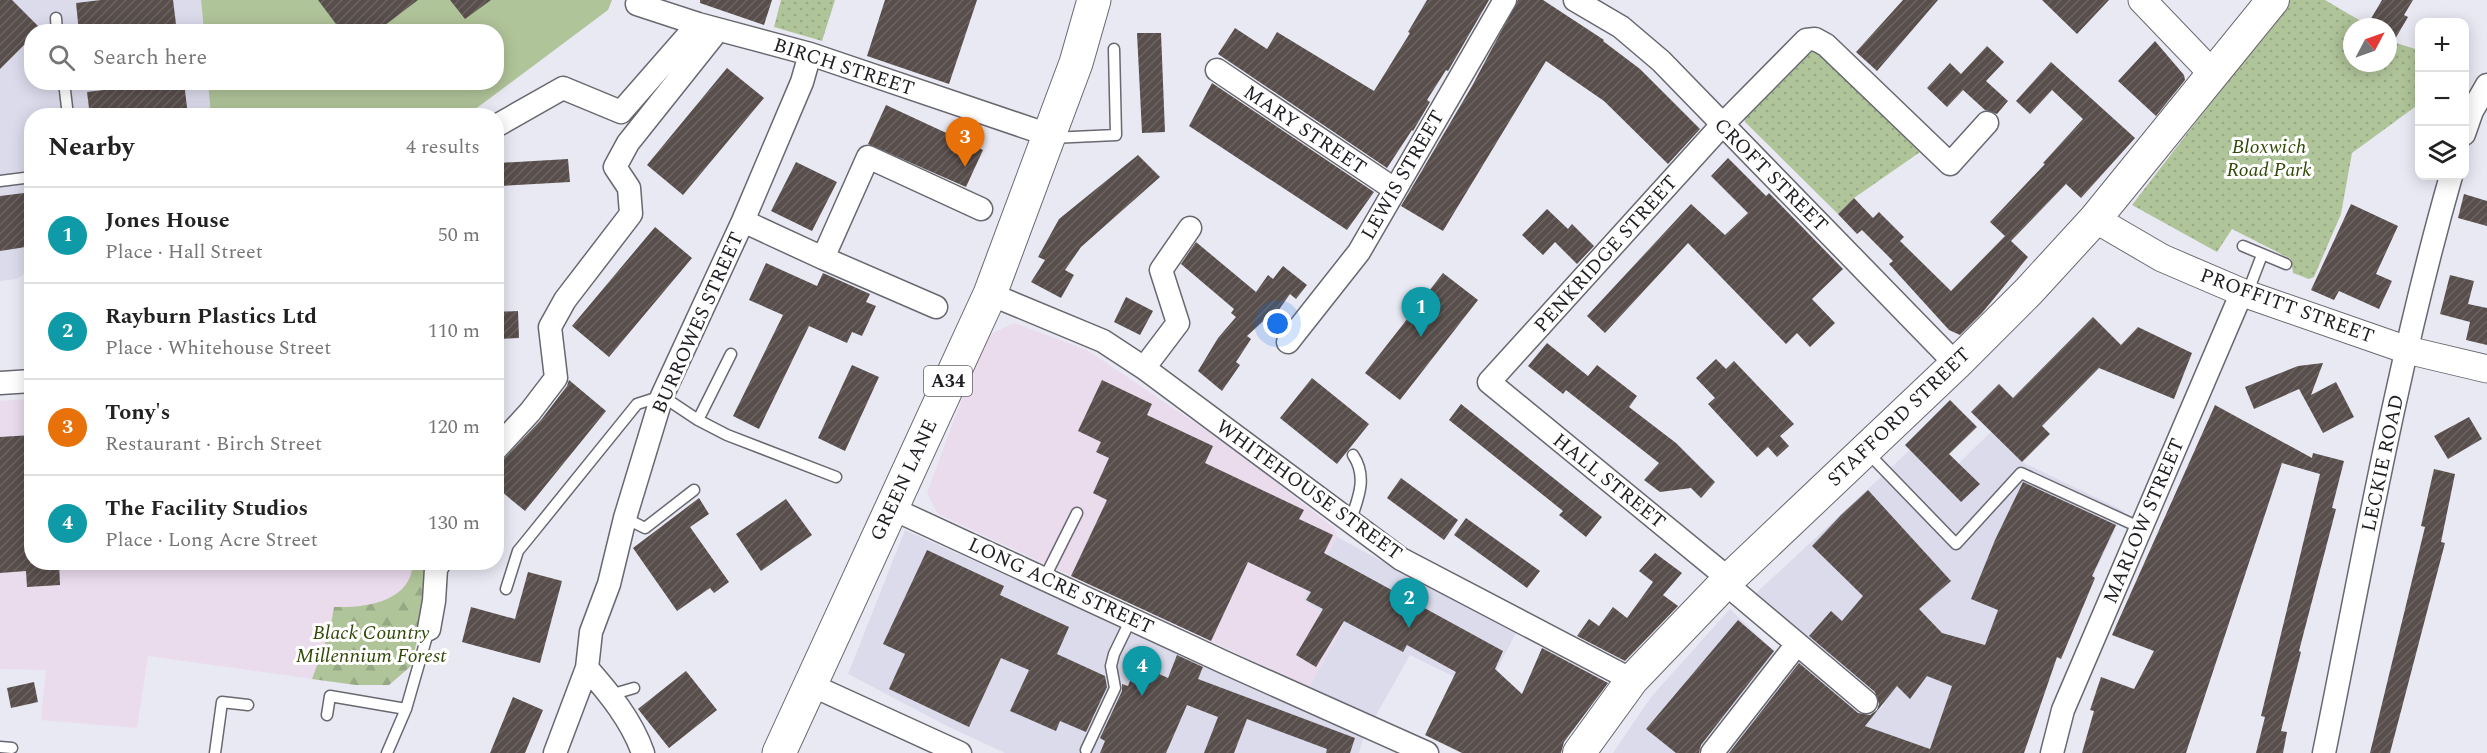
<!DOCTYPE html>
<meta charset="utf-8">
<style>
body{margin:0;font-family:Spectral,serif;background:#f2f2f2;color:#222}
.controls{position:absolute;right:18px;top:18px;display:grid;overflow:hidden;border-radius:12px;box-shadow:0 3px 15px #0003}
.controls button{width:54px;height:54px;display:grid;place-items:center;padding:0;border:0;border-bottom:2px solid #e0e0e0;background:#fff;color:#222;font:30px sans-serif}
.compass{position:absolute;left:2343px;top:18px;width:54px;height:54px;border-radius:50%;background:#fff;box-shadow:0 3px 15px #0003;rotate:49deg}
.you{position:absolute;left:1278px;top:324px;width:21px;height:21px;margin:-15px;border:4px solid #fff;border-radius:50%;background:#1a73e8;box-shadow:0 0 0 9px #1a73e833}
.badge{display:grid;place-items:center;width:39px;height:39px;border-radius:50%;background:#1a73e8;color:#fff;font-size:20px;font-weight:700}
.pin{position:absolute;translate:-50% -50px;filter:drop-shadow(0 2px 3px #0008)}
.pin::after{content:'';position:absolute;top:32px;width:21px;height:18px;background:inherit;clip-path:polygon(0 0,100% 0,50% 100%)}
.list{margin:0;padding:0;list-style:none}
h2{display:flex;justify-content:space-between;align-items:center;height:78px;margin:0;padding:0 24px;font-size:26px}
h2 small{font-size:20px;font-weight:400;color:#767676}
.list li{display:grid;grid-template-columns:39px 1fr auto;gap:18px;align-items:center;box-sizing:border-box;height:96px;padding:0 24px;border-top:2px solid #e0e0e0}
.list b{display:block;font-size:22px;white-space:nowrap}
.list p{margin:0;font-size:20px;white-space:nowrap;color:#767676}
.list em{font-size:20px;font-style:normal;color:#767676}
.icon{flex:none;width:33px;height:33px;fill:none;stroke:currentColor;stroke-width:2;stroke-linecap:round;stroke-linejoin:round}
.map{position:relative;flex:none;width:2487px;height:753px;overflow:hidden}
.search{position:absolute;background:#fff;box-shadow:0 3px 15px #0003;left:24px;top:24px;width:480px;height:66px;display:flex;align-items:center;gap:15px;box-sizing:border-box;padding:0 21px;border-radius:24px;color:#767676;font-size:22px}
.panel{position:absolute;background:#fff;box-shadow:0 3px 15px #0003;left:24px;top:108px;width:480px;height:462px;border-radius:24px}
.map>svg:first-child{display:block}
.built{fill:#dbdbec}
.education{fill:#eadbed}
.green{fill:#b0c499}
.forest{fill:url(#forest-firs)}
.park{fill:url(#park-dots)}
.building{fill:url(#building-hatch);fill-rule:evenodd}
.lines{fill:none;stroke-linecap:round;stroke-linejoin:round}
.service-casing{stroke:#686870;stroke-width:13}
.minor-casing{stroke:#686870;stroke-width:25}
.tertiary-casing{stroke:#686870;stroke-width:29}
.secondary-casing{stroke:#686870;stroke-width:34}
.trunk-casing{stroke:#686870;stroke-width:35}
.service{stroke:#fff;stroke-width:10}
.minor{stroke:#fff;stroke-width:22}
.tertiary{stroke:#fff;stroke-width:27}
.secondary{stroke:#fff;stroke-width:32}
.trunk{stroke:#fff;stroke-width:33}
.labels{text-anchor:middle;dominant-baseline:central;stroke-width:6;stroke-linejoin:round;paint-order:stroke}
.shield{fill:#fff;stroke:#626265;stroke-width:1.5}
.shield-label{font-size:18px;font-weight:bold;fill:#1f1f23}
.street-label{font-size:20px;fill:#1f1f23;stroke:#fff}
.park-label{font-size:20px;font-style:italic;fill:#314906;stroke:#fff}
</style>
<div class="map">
<svg width="2487" height="753" viewBox="0 0 2487 753">
<defs>
<pattern id="forest-firs" width="22" height="20" patternUnits="userSpaceOnUse" patternTransform="scale(1.5)"><rect width="22" height="20" fill="#b0c499"/><path d="M5 1l3.5 6h-7zM16 11l3.5 6h-7z" fill="#97a884"/></pattern>
<pattern id="park-dots" width="8" height="8" patternUnits="userSpaceOnUse" patternTransform="scale(1.5)"><rect width="8" height="8" fill="#b0c499"/><path d="M2 2h.1M6 6h.1" fill="none" stroke="#97a884" stroke-width="1.8" stroke-linecap="round"/></pattern>
<pattern id="building-hatch" width="6" height="6" patternUnits="userSpaceOnUse" patternTransform="scale(1.5)"><rect width="6" height="6" fill="#584e4b"/><path d="M-1 1l2-2M0 6l6-6M5 7l2-2" fill="none" stroke="#6c6462"/></pattern>
</defs>
<rect width="100%" height="100%" fill="#e9e9f4"/>
<!-- built -->
<path class="built" d="M 0,0 L 201,0 L 204,31 L 32,32 L 32,82 L 208,83 L 211,115 L 32,116 L 31,268 L 17,279 L 0,281 Z
M 1991,432 L 2022,462 L 2124,511 L 2094,574 L 2095,578 L 2061,659 L 2057,657 L 2024,753 L 1726,753 L 1800,657 L 1871,717 L 1884,705 L 1754,595 L 1910,450 L 1961,502 L 1979,484 L 1959,463 Z
M 905,530 L 1364,736 L 1359,753 L 1005,753 L 949,727 L 848,674 Z
M 1337,537 L 1516,633 L 1485,692 L 1410,655 L 1375,717 L 1309,687 L 1343,626 L 1303,600 Z
M 1730,609 L 1775,652 L 1695,753 L 1613,753 L 1651,697 Z"/>
<!-- education -->
<path class="education" d="M 1014,323 L 1087,350 L 1231,447 L 1334,528 L 1337,537 L 1303,600 L 1343,626 L 1309,687 L 938,514 L 927,493 L 985,337 Z
M 31,399 L 32,562 L 427,563 L 425,606 L 411,666 L 389,685 L 356,685 L 148,656 L 137,728 L 41,720 L 46,670 L 0,669 L 0,401 Z"/>
<!-- green -->
<path class="green" d="M 201,0 L 612,0 L 608,10 L 466,116 L 211,115 L 208,83 L 496,82 L 496,32 L 204,31 Z"/>
<!-- forest -->
<path class="forest" d="M 413,563 L 427,563 L 425,606 L 411,666 L 389,685 L 356,685 L 312,679 L 330,630 L 334,607 C 366,608 411,602 413,563 Z"/>
<!-- park -->
<path class="park" d="M 781,0 L 835,0 L 822,41 L 774,27 Z
M 2290,0 L 2325,0 L 2371,27 L 2352,27 L 2352,63 L 2388,63 L 2388,37 L 2399,44 L 2419,50 L 2419,104 L 2352,153 L 2341,214 L 2314,277 L 2309,279 L 2293,273 L 2291,259 L 2232,229 L 2217,252 L 2132,205 Z
M 1819,46 L 1923,150 L 1854,198 L 1838,214 L 1745,122 L 1743,115 L 1805,50 Z"/>
<!-- building -->
<path class="building" d="M 0,0 L 12,0 L 40,28 L 37,32 L 32,32 L 32,37 L 0,69 Z
M 101,0 L 173,0 L 177,32 L 79,32 L 76,3 Z
M 318,0 L 418,0 L 376,32 L 342,32 Z
M 450,0 L 491,0 L 465,19 Z
M 700,0 L 772,0 L 764,25 L 700,3 Z
M 885,0 L 977,0 L 949,84 L 867,56 Z
M 1427,0 L 1489,0 L 1448,71 L 1446,70 L 1427,100 L 1430,102 L 1413,131 L 1412,130 L 1387,168 L 1218,54 L 1235,28 L 1267,49 L 1277,32 L 1374,91 L 1410,33 L 1408,32 Z
M 1518,0 L 1543,0 L 1604,40 L 1603,41 L 1640,69 L 1700,129 L 1668,164 L 1604,101 L 1546,61 L 1443,231 L 1401,206 L 1472,86 Z
M 1903,0 L 1938,0 L 1877,71 L 1856,52 Z
M 2042,0 L 2109,0 L 2077,34 Z
M 2382,0 L 2413,0 L 2404,15 L 2408,17 L 2388,51 L 2388,27 L 2366,27 Z
M 1137,33 L 1161,33 L 1165,132 L 1142,133 Z
M 2155,41 L 2184,75 L 2185,80 L 2156,116 L 2118,81 Z
M 1987,46 L 2004,62 L 1986,81 L 2008,101 L 1997,114 L 1985,110 L 1963,90 L 1947,107 L 1927,88 L 1950,63 L 1961,74 Z
M 2051,62 L 2135,138 L 2081,198 L 2066,184 L 2011,241 L 2028,257 L 1982,313 L 1960,335 L 1949,330 L 1889,264 L 1893,261 L 1862,230 L 1857,234 L 1838,214 L 1854,198 L 1873,218 L 1879,212 L 1904,237 L 1900,241 L 1951,291 L 2005,236 L 1990,222 L 2045,164 L 2043,163 L 2083,119 L 2052,90 L 2030,114 L 2016,101 Z
M 727,68 L 764,98 L 683,195 L 647,165 Z
M 102,82 L 184,82 L 188,116 L 90,116 L 87,92 L 104,90 Z
M 1212,83 L 1374,192 L 1347,230 L 1189,126 Z
M 886,105 L 983,150 L 966,187 L 868,144 Z
M 1138,155 L 1160,177 L 1081,247 L 1065,270 L 1074,275 L 1061,298 L 1031,282 L 1045,260 L 1038,257 L 1059,219 Z
M 1728,158 L 1766,196 L 1769,193 L 1843,269 L 1812,299 L 1835,323 L 1810,347 L 1797,333 L 1786,344 L 1688,243 L 1605,333 L 1587,316 L 1691,204 L 1725,235 L 1748,213 L 1711,176 Z
M 568,159 L 570,182 L 499,186 L 498,163 Z
M 796,162 L 837,182 L 812,231 L 771,211 Z
M 32,192 L 32,246 L 0,251 L 0,196 Z
M 2464,194 L 2487,201 L 2487,226 L 2458,218 Z
M 2351,204 L 2398,226 L 2376,274 L 2392,281 L 2379,309 L 2339,291 L 2334,300 L 2311,290 Z
M 1547,209 L 1568,229 L 1572,224 L 1594,246 L 1577,264 L 1555,242 L 1543,255 L 1522,235 Z
M 655,227 L 692,258 L 609,357 L 572,326 Z
M 1196,242 L 1256,292 L 1268,275 L 1273,279 L 1283,266 L 1307,285 L 1296,299 L 1290,294 L 1273,318 L 1270,315 L 1247,336 L 1251,339 L 1236,362 L 1240,365 L 1222,391 L 1198,371 L 1218,338 L 1236,317 L 1231,313 L 1234,309 L 1181,264 Z
M 766,263 L 817,286 L 823,273 L 870,294 L 866,302 L 876,306 L 862,336 L 852,332 L 847,343 L 809,326 L 759,429 L 733,416 L 783,315 L 749,300 Z
M 1443,273 L 1478,300 L 1400,400 L 1365,373 Z
M 2450,275 L 2474,281 L 2468,304 L 2487,308 L 2487,345 L 2466,340 L 2470,322 L 2440,314 Z
M 1126,297 L 1153,311 L 1140,335 L 1114,322 Z
M 518,311 L 519,338 L 496,339 L 496,312 Z
M 2093,317 L 2121,345 L 2138,327 L 2192,353 L 2174,399 L 2099,368 L 2042,426 L 2050,434 L 2022,462 L 1971,412 L 1999,384 L 2013,398 Z
M 1547,343 L 1588,376 L 1597,365 L 1637,396 L 1629,407 L 1676,443 L 1715,482 L 1701,498 L 1691,488 L 1660,492 L 1644,480 L 1659,463 L 1566,390 L 1563,394 L 1528,366 Z
M 1716,359 L 1726,369 L 1734,361 L 1794,424 L 1780,436 L 1789,446 L 1777,457 L 1768,447 L 1757,457 L 1708,404 L 1715,398 L 1696,378 Z
M 2323,363 L 2311,395 L 2336,382 L 2354,417 L 2323,433 L 2299,389 L 2254,409 L 2245,387 L 2298,366 Z
M 852,365 L 879,377 L 845,451 L 818,438 Z
M 1312,378 L 1369,424 L 1337,464 L 1280,418 Z
M 569,380 L 606,411 L 525,511 L 496,487 L 496,467 L 541,420 L 567,386 Z
M 1102,380 L 1152,404 L 1147,415 L 1213,446 L 1205,463 L 1304,510 L 1299,519 L 1333,535 L 1324,553 L 1503,651 L 1495,669 L 1522,694 L 1542,648 L 1608,683 L 1564,742 L 1561,753 L 1462,753 L 1425,735 L 1456,672 L 1407,645 L 1403,652 L 1344,621 L 1316,667 L 1296,655 L 1323,609 L 1306,600 L 1311,592 L 1248,562 L 1211,641 L 1071,576 L 1107,500 L 1093,493 L 1109,458 L 1096,452 L 1101,442 L 1078,431 Z
M 1950,400 L 1977,427 L 1949,454 L 1980,484 L 1961,502 L 1905,445 Z
M 1461,404 L 1602,517 L 1586,537 L 1559,515 L 1563,511 L 1449,420 Z
M 2215,405 L 2312,458 L 2313,453 L 2344,461 L 2332,508 L 2336,509 L 2299,651 L 2301,652 L 2281,731 L 2287,732 L 2283,753 L 2256,753 L 2265,717 L 2261,716 L 2320,474 L 2282,463 L 2186,753 L 2082,753 L 2094,711 L 2090,710 L 2101,677 L 2134,689 L 2154,651 L 2112,635 Z
M 2469,417 L 2482,439 L 2448,459 L 2434,436 Z
M 32,435 L 32,562 L 59,562 L 60,585 L 27,587 L 26,571 L 0,573 L 0,437 Z
M 2434,469 L 2455,474 L 2441,542 L 2445,543 L 2390,753 L 2370,753 L 2425,527 L 2421,526 Z
M 1401,478 L 1458,520 L 1444,540 L 1387,498 Z
M 2023,482 L 2116,525 L 2092,576 L 2095,578 L 2061,659 L 2057,657 L 2024,753 L 1729,753 L 1799,663 L 1858,713 L 1870,715 L 1877,710 L 1879,704 L 1875,692 L 1809,636 L 1831,611 L 1842,621 L 1863,596 L 1812,546 L 1841,515 L 1868,490 L 1951,581 L 1919,609 L 1942,633 L 1985,645 L 1998,610 L 1971,599 L 1995,540 ZM 1927,676 L 1952,686 L 1930,749 L 1865,726 L 1897,686 L 1910,699 Z
M 699,498 L 709,514 L 690,527 L 729,582 L 714,593 L 710,588 L 677,611 L 633,548 Z
M 786,499 L 812,535 L 761,571 L 736,534 Z
M 1466,518 L 1540,571 L 1527,588 L 1454,535 Z
M 927,550 L 1004,586 L 1000,595 L 1069,627 L 1057,654 L 1105,676 L 1107,687 L 1086,732 L 1060,721 L 1056,731 L 1010,711 L 1029,670 L 1001,658 L 969,727 L 889,689 L 905,654 L 883,644 Z
M 1655,553 L 1682,573 L 1663,595 L 1678,606 L 1625,661 L 1577,636 L 1589,619 L 1599,626 L 1613,607 L 1627,618 L 1653,582 L 1639,571 Z
M 528,572 L 562,581 L 540,663 L 462,642 L 471,607 L 515,619 Z
M 1738,620 L 1774,651 L 1701,745 L 1699,753 L 1676,753 L 1646,729 Z
M 1177,655 L 1203,667 L 1198,679 L 1355,738 L 1350,753 L 1326,753 L 1327,749 L 1247,719 L 1234,753 L 1204,753 L 1218,717 L 1187,705 L 1166,753 L 1100,753 L 1105,741 L 1100,738 L 1122,691 L 1122,684 L 1128,686 L 1137,664 L 1168,678 Z
M 686,671 L 717,710 L 669,748 L 638,709 Z
M 34,682 L 38,702 L 11,708 L 7,688 Z
M 513,697 L 543,710 L 525,753 L 490,753 Z"/>
<g class="lines">
<defs>
<path id="service" d="M 56,18 L 57,32
M 64,82 L 68,116
M 1051,138 L 1116,135 L 1114,49
M 0,181 L 32,177
M 2243,246 L 2286,264
M 2247,294 L 2262,255
M 698,420 L 731,354
M 1867,452 L 1956,544 L 2021,473 L 2141,528
M 625,518 L 645,528 L 694,490
M 1350,522 C 1358,499 1368,477 1353,455
M 1044,579 L 1077,513
M 506,589 L 518,551 L 527,540 L 637,404 L 662,396 L 698,420 L 727,435 L 836,477
M 610,695 L 634,688
M 327,715 L 330,696 L 406,709
M 0,747 L 12,748
M 1086,750 L 1115,688 L 1111,666 L 1114,654 L 1131,619
M 215,753 L 222,702 L 248,705
M 387,753 L 406,709 L 429,629"/>
<path id="minor" d="M 1575,0 L 1621,27 L 1661,61 L 1956,364
M 637,4 L 698,24 L 810,54 L 1049,135
M 1217,70 L 1394,189
M 496,126 L 563,88 L 621,112 L 698,24
M 2464,134 L 2472,111 L 2487,85
M 743,221 L 823,258 L 868,157 L 981,209
M 823,258 L 936,307
M 990,294 L 1103,341 L 1144,368 L 1401,559 L 1632,680
M 1288,342 L 1359,252 L 1505,0
M 1144,368 L 1178,323 L 1161,270 L 1190,228
M 0,383 L 32,381
M 496,449 L 530,412 L 556,378 L 550,327 L 565,300 L 631,214 L 629,188 L 615,167 L 628,143 L 718,30
M 891,508 L 1228,664 L 1427,753
M 1729,579 L 1489,382 L 1722,125 L 1806,40 L 1815,39 L 1826,45 L 1950,164 L 1987,123
M 1725,583 L 1866,702
M 429,629 L 434,601 L 436,569 L 440,562
M 587,668 C 609,693 632,721 643,753
M 809,684 L 960,753
M 555,753 L 587,668 L 591,632 L 609,584 L 625,518 L 662,396 L 743,221 L 802,82 L 810,54
M 1712,753 L 1797,644
M 2052,753 L 2063,710 L 2242,292
M 2324,753 C 2363,560 2397,365 2451,176"/>
<path id="tertiary" d="M 2142,0 L 2212,73
M 2095,219 L 2162,258 L 2246,294 L 2407,350 L 2487,369"/>
<path id="secondary" d="M 1579,753 L 1632,680 L 1725,583 L 1956,364 L 2029,291 L 2095,219 L 2273,0"/>
<path id="trunk" d="M 779,753 L 990,294 L 1076,63 L 1094,0"/>
</defs>
<!-- service casing -->
<use href="#service" class="service-casing"/>
<!-- minor casing -->
<use href="#minor" class="minor-casing"/>
<!-- tertiary casing -->
<use href="#tertiary" class="tertiary-casing"/>
<!-- secondary casing -->
<use href="#secondary" class="secondary-casing"/>
<!-- trunk casing -->
<use href="#trunk" class="trunk-casing"/>
<!-- service -->
<use href="#service" class="service"/>
<!-- minor -->
<use href="#minor" class="minor"/>
<!-- tertiary -->
<use href="#tertiary" class="tertiary"/>
<!-- secondary -->
<use href="#secondary" class="secondary"/>
<!-- trunk -->
<use href="#trunk" class="trunk"/>
</g>
<g class="labels">
<!-- shield labels -->
<rect class="shield" x="924" y="366" width="48" height="30" rx="4.5"/>
<g class="shield-label">
<text x="948" y="381">A34</text>
</g>
<!-- street labels -->
<g class="street-label">
<text transform="translate(844 67) rotate(18)">BIRCH STREET</text>
<text transform="translate(1305 130) rotate(34)">MARY STREET</text>
<text transform="translate(1403 175) rotate(-60)">LEWIS STREET</text>
<text transform="translate(1771 175) rotate(45)">CROFT STREET</text>
<text transform="translate(1606 254) rotate(-48)">PENKRIDGE STREET</text>
<text transform="translate(2287 306) rotate(20)">PROFFITT STREET</text>
<text transform="translate(698 323) rotate(-66)">BURROWES STREET</text>
<text transform="translate(1899 417) rotate(-44)">STAFFORD STREET</text>
<text transform="translate(2383 463) rotate(-78)">LECKIE ROAD</text>
<text transform="translate(904 480) rotate(-65)">GREEN LANE</text>
<text transform="translate(1609 481) rotate(39)">HALL STREET</text>
<text transform="translate(1309 490) rotate(36)">WHITEHOUSE STREET</text>
<text transform="translate(2144 521) rotate(-67)">MARLOW STREET</text>
<text transform="translate(1061 586) rotate(25)">LONG ACRE STREET</text>
</g>
<!-- park labels -->
<g class="park-label">
<text x="2269" y="147">Bloxwich<tspan x="2269" dy="23">Road Park</tspan></text>
<text x="371" y="633">Black Country<tspan x="371" dy="23">Millennium Forest</tspan></text>
</g>
</g>
</svg>
<div class="controls">
<button>+</button>
<button>−</button>
<button><svg class="icon" aria-label="layers" viewBox="0 0 24 24"><path d="M12 4l9 5-9 5-9-5zM3 14l9 5 9-5"/></svg></button>
</div>
<svg class="compass" viewBox="-18 -18 36 36"><path d="M0-13l5 13h-10z" fill="#e53935"/><path d="M0 13l5-13h-10z" fill="#767676"/></svg>
<div class="you"></div>
<div class="pin badge" style="left:1421px;top:337px;background:#0f9aa8">1</div>
<div class="pin badge" style="left:1409px;top:628px;background:#0f9aa8">2</div>
<div class="pin badge" style="left:965px;top:167px;background:#e8710a">3</div>
<div class="pin badge" style="left:1142px;top:696px;background:#0f9aa8">4</div>
<div class="search"><svg class="icon" aria-label="search" viewBox="0 0 24 24"><circle cx="10" cy="10" r="6"/><path d="M15 15l6 6"/></svg>Search here</div>
<section class="panel">
<h2>Nearby<small>4 results</small></h2>
<ul class="list">
<li><span class="badge" style="background:#0f9aa8">1</span><div><b>Jones House</b><p>Place · Hall Street</p></div><em>50 m</em></li>
<li><span class="badge" style="background:#0f9aa8">2</span><div><b>Rayburn Plastics Ltd</b><p>Place · Whitehouse Street</p></div><em>110 m</em></li>
<li><span class="badge" style="background:#e8710a">3</span><div><b>Tony's</b><p>Restaurant · Birch Street</p></div><em>120 m</em></li>
<li><span class="badge" style="background:#0f9aa8">4</span><div><b>The Facility Studios</b><p>Place · Long Acre Street</p></div><em>130 m</em></li>
</ul>
</section>
</div>
